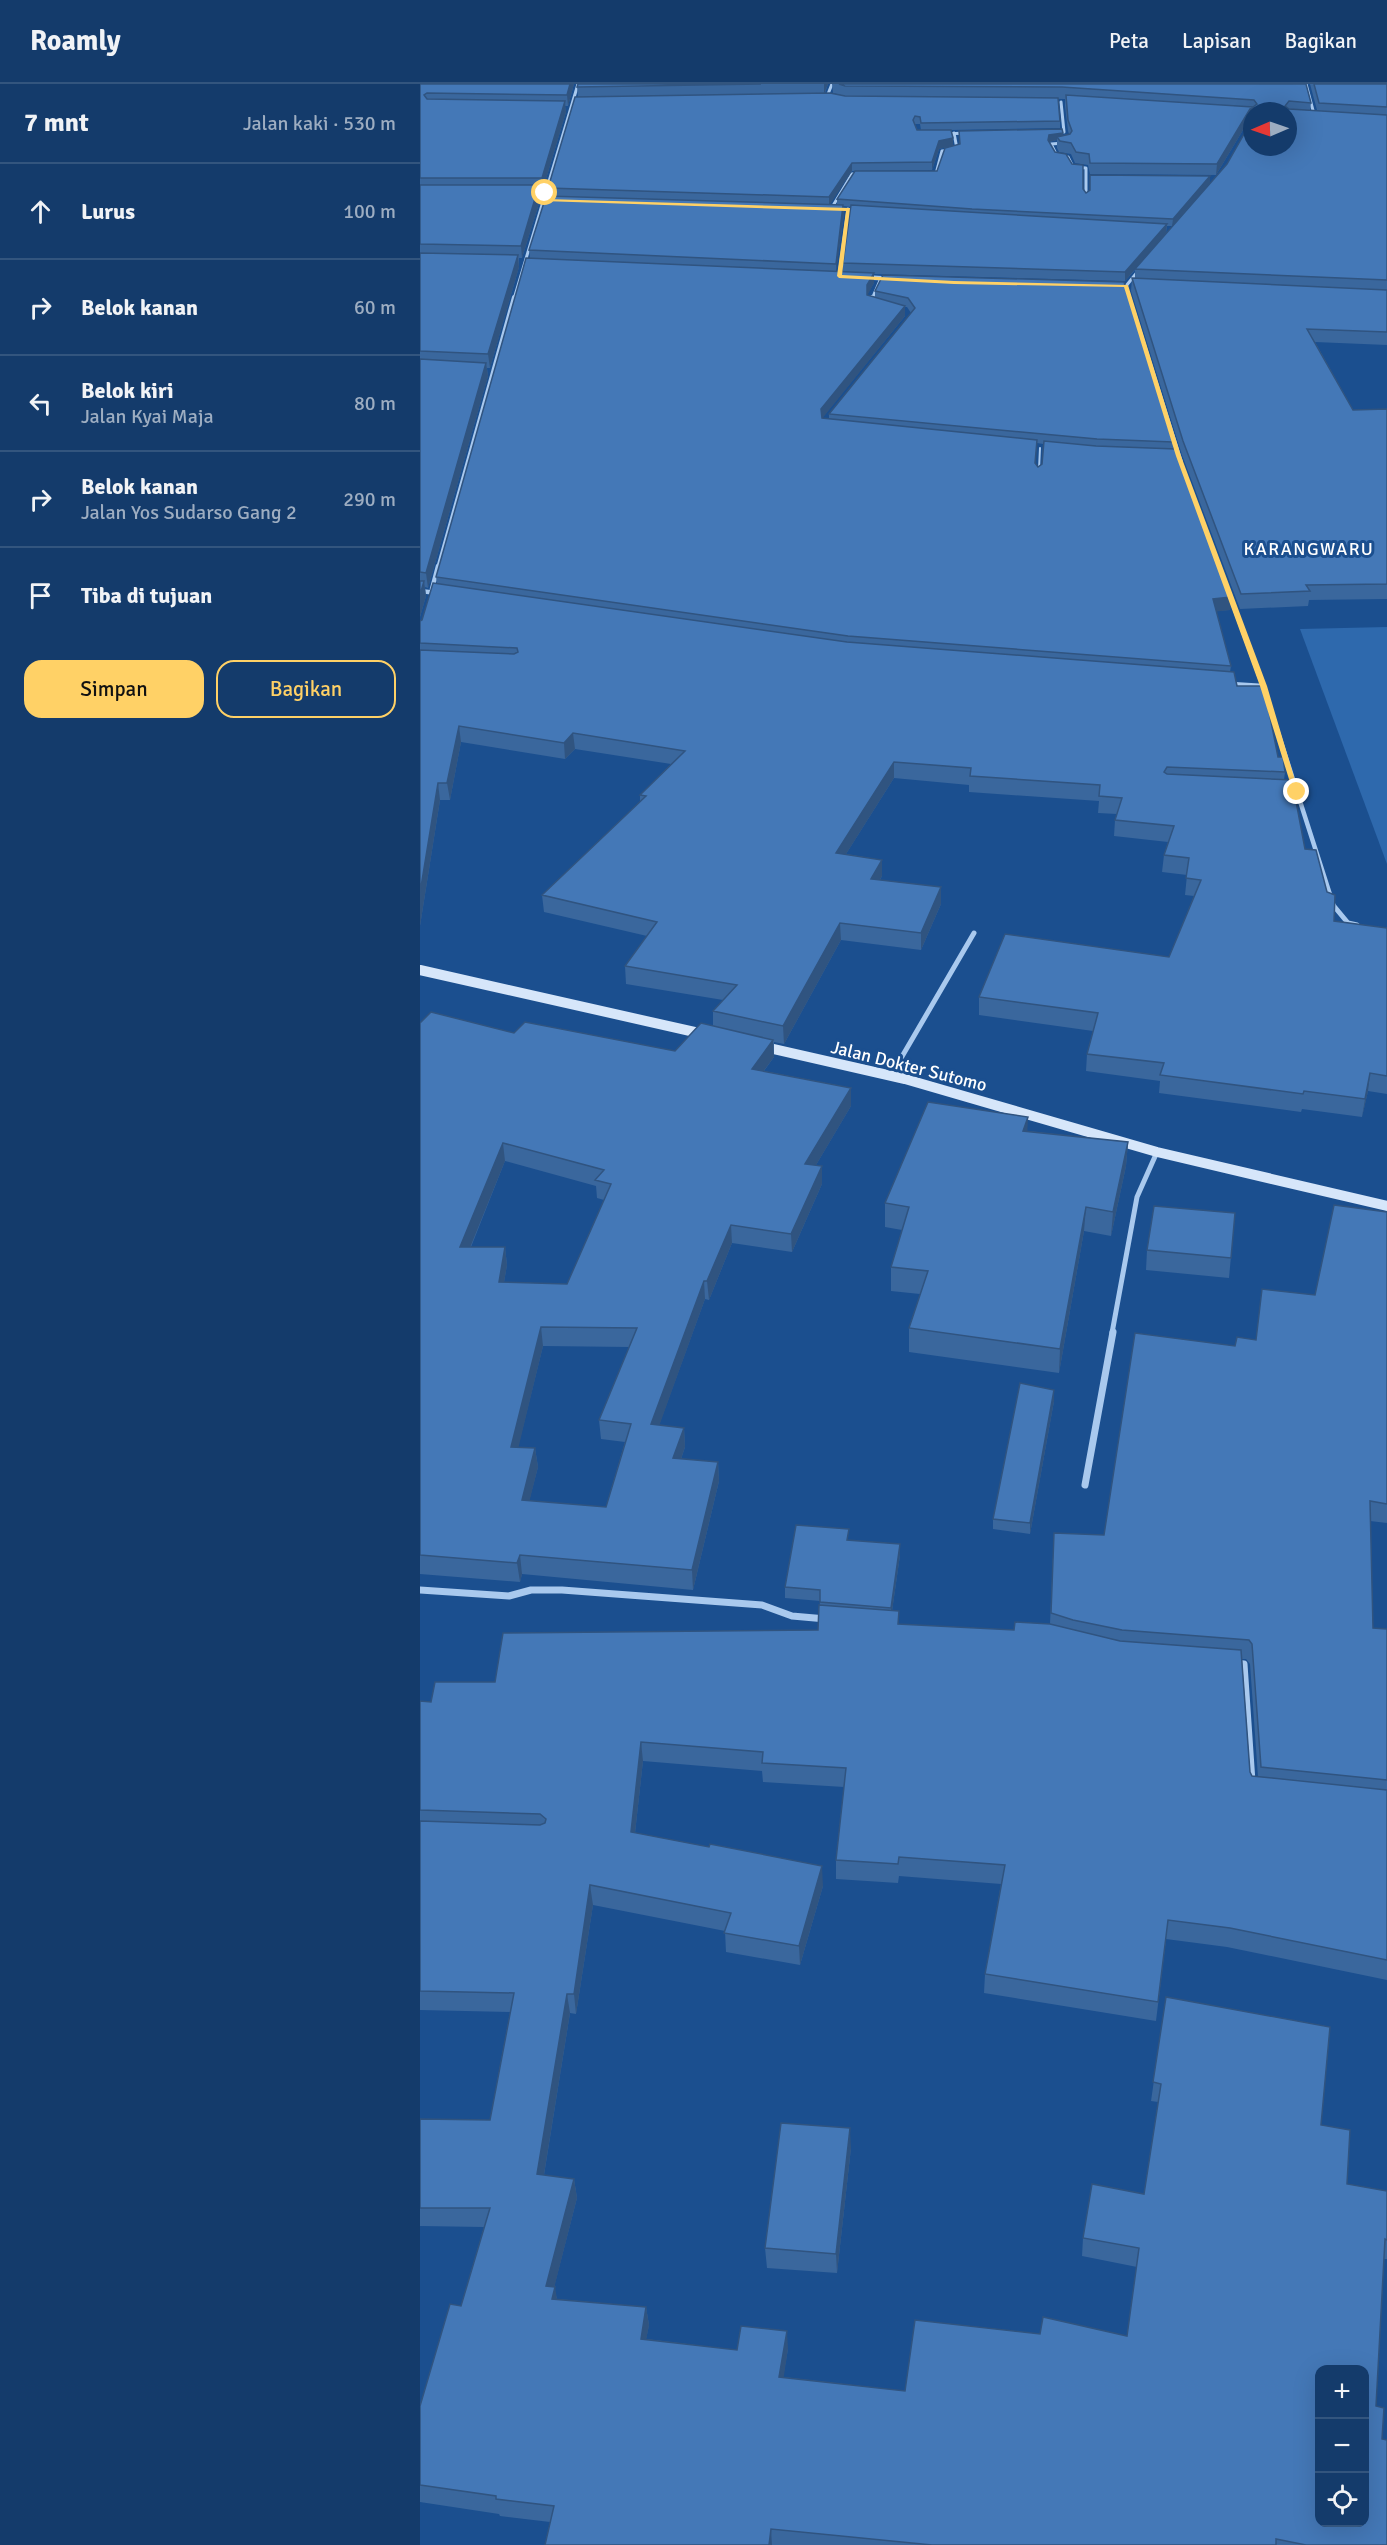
<!DOCTYPE html>
<html lang="id">
<meta charset="utf-8">
<style>
body{margin:0;font-family:Signika,sans-serif;background:#1d4271;color:#f1f3f6}
.controls{position:absolute;right:18px;bottom:18px;display:grid;overflow:hidden;border-radius:12px;box-shadow:0 6px 24px #0002}
.controls button{width:54px;height:54px;display:grid;place-items:center;padding:0;border:0;border-bottom:2px solid #33557e;background:#143b6b;color:#f1f3f6;font:30px sans-serif}
.compass{position:absolute;left:823px;top:18px;width:54px;height:54px;border-radius:50%;background:#143b6b;box-shadow:0 6px 24px #0002;rotate:268deg}
.stop{position:absolute;width:18px;height:18px;margin:-14px;border:4px solid #ffd166;border-radius:50%;background:#fff}
.stop.end{background:#ffd166;border-color:#fff;box-shadow:0 2px 6px #0008}
.list{margin:0;padding:0;list-style:none}
h2{display:flex;justify-content:space-between;align-items:center;height:78px;margin:0;padding:0 24px;font-size:26px}
h2 small{font-size:20px;font-weight:400;color:#9dadc1}
.list li{display:grid;grid-template-columns:39px 1fr auto;gap:18px;align-items:center;box-sizing:border-box;height:96px;padding:0 24px;border-top:2px solid #33557e}
.list b{display:block;font-size:22px;white-space:nowrap}
.list p{margin:0;font-size:20px;white-space:nowrap;color:#9dadc1}
.list em{font-size:20px;font-style:normal;color:#9dadc1}
.actions{display:flex;gap:12px;padding:18px 24px}
.actions a{flex:1;padding:14px 0;border:2px solid #ffd166;border-radius:18px;text-align:center;font-size:21px;color:#ffd166}
.actions .main{background:#ffd166;color:#111}
.icon{flex:none;width:33px;height:33px;fill:none;stroke:currentColor;stroke-width:2;stroke-linecap:round;stroke-linejoin:round}
.map{position:relative;flex:none;width:967px;height:2461px;overflow:hidden}
header{display:flex;align-items:center;gap:36px;box-sizing:border-box;height:84px;padding:0 30px;background:#143b6b;border-bottom:2px solid #33557e}
header strong{font-size:28px}
nav{display:flex;gap:33px;margin-inline-start:auto;font-size:21px}
main{display:flex}
aside{flex:1;background:#143b6b}
.map>svg:first-child{display:block}
.green{fill:#2e69ad}
.lines{fill:none;stroke-linecap:round;stroke-linejoin:round}
.service{stroke:#a9c9ee;stroke-width:2}
.minor-far4{stroke:#a9c9ee;stroke-width:3}
.minor-far3{stroke:#a9c9ee;stroke-width:4}
.minor-far2{stroke:#a9c9ee;stroke-width:4.5}
.minor-far1{stroke:#a9c9ee;stroke-width:5}
.minor{stroke:#a9c9ee;stroke-width:7}
.tertiary{stroke:#a9c9ee;stroke-width:4.5}
.secondary{stroke:#d6e6fa;stroke-width:10}
.wall{fill:#3a679d;fill-rule:evenodd}
.shaded-wall{fill:#305480}
.building{fill:#4478b7;stroke:#305480;stroke-width:1.5;fill-rule:evenodd}
.route{fill:#ffd166}
.labels{text-anchor:middle;dominant-baseline:central;stroke-width:6;stroke-linejoin:round;paint-order:stroke}
.far-quarter-label{font-size:18px;letter-spacing:1.5px;fill:#fff;stroke:#1b4f8f}
.street-label{font-size:18px;fill:#fff;stroke:#1b4f8f}
</style>
<header>
<strong>Roamly</strong>
<nav><a>Peta</a><a>Lapisan</a><a>Bagikan</a></nav>
</header>
<main>
<aside>
<h2>7 mnt<small>Jalan kaki · 530 m</small></h2>
<ul class="list">
<li><svg class="icon" aria-label="ahead" viewBox="0 0 24 24"><path d="M12 20V5M6 11l6-6 6 6"/></svg><div><b>Lurus</b></div><em>100 m</em></li>
<li><svg class="icon" aria-label="right" viewBox="0 0 24 24"><path d="M7 20v-9h11M14 6l5 5-5 5"/></svg><div><b>Belok kanan</b></div><em>60 m</em></li>
<li><svg class="icon" aria-label="left" viewBox="0 0 24 24"><path d="M17 20v-9H6M10 6l-5 5 5 5"/></svg><div><b>Belok kiri</b><p>Jalan Kyai Maja</p></div><em>80 m</em></li>
<li><svg class="icon" aria-label="right" viewBox="0 0 24 24"><path d="M7 20v-9h11M14 6l5 5-5 5"/></svg><div><b>Belok kanan</b><p>Jalan Yos Sudarso Gang 2</p></div><em>290 m</em></li>
<li><svg class="icon" aria-label="arrive" viewBox="0 0 24 24"><path d="M6 21V4h12l-3 4 3 4H6"/></svg><div><b>Tiba di tujuan</b></div></li>
</ul>
<div class="actions"><a class="main">Simpan</a><a>Bagikan</a></div>
</aside>
<div class="map">
<svg width="967" height="2461" viewBox="0 0 967 2461">
<rect width="100%" height="100%" fill="#1b4f8f"/>
<!-- green -->
<path class="green" d="M 967,543 L 967,780 L 880,545 Z"/>
<g class="lines">
<!-- service -->
<path class="service" d="M 619,385 L 620,364"/>
<!-- minor-far4 -->
<path class="minor-far4" d="M 412,0 L 408,10 L 412,13
M 886,0 L 895,34
M 635,48 L 644,48 L 641,18
M 524,50 L 547,49
M 644,59 L 631,60 L 637,72 L 648,73 L 653,83 L 666,84 L 666,112
M 511,91 L 516,90 L 522,67 L 537,65 L 534,49
M 411,125 L 432,90 L 441,89
M 419,192 L 428,125
M 94,215 L 158,0
M 452,215 L 461,194
M 710,215 L 706,202 L 719,186"/>
<!-- minor-far3 -->
<path class="minor-far3" d="M 709,213 L 761,378
M 450,218 L 452,213
M 18,484 L 94,213"/>
<!-- minor-far2 -->
<path class="minor-far2" d="M 12,505 L 18,482
M 0,507 L 17,509
M 809,509 L 843,602 L 914,823
M 811,600 L 843,602"/>
<!-- minor-far1 -->
<path class="minor-far1" d="M 913,821 L 928,839 L 937,841
M 485,995 L 480,976 L 554,849
M 692,1249 L 717,1113 L 737,1068"/>
<!-- minor -->
<path class="minor" d="M 665,1401 L 693,1248
M 0,1506 L 89,1512 L 111,1506 L 142,1506 L 342,1521 L 372,1532 L 406,1535
M 815,1579 L 824,1580 L 832,1698"/>
<!-- tertiary -->
<path class="tertiary" d="M 440,193 L 475,195"/>
<!-- secondary -->
<path class="secondary" d="M 0,886 L 288,951
M 340,962 L 485,995 L 737,1068 L 967,1122"/>
</g>
<!-- wall -->
<path class="wall" d="M 0,0 L 154,0 L 148,22 L 145,22 L 146,28 L 123,105 L 120,105 L 121,113 L 102,174 L 99,174 L 99,183 L 70,284 L 67,284 L 68,292 L 8,504 L 5,503 L 6,512 L 0,533 Z
M 158,0 L 408,0 L 405,9 L 425,12 L 640,37 L 640,44 L 531,46 L 533,54 L 533,62 L 519,65 L 512,86 L 432,87 L 409,121 L 417,121 L 417,115 L 517,87 L 539,61 L 539,47 L 643,51 L 649,50 L 648,47 L 645,22 L 645,15 L 425,12 L 413,9 L 412,0 L 886,0 L 891,19 L 890,26 L 897,26 L 890,0 L 967,0 L 967,261 L 895,258 L 933,326 L 967,325 L 967,515 L 889,516 L 888,522 L 820,525 L 762,371 L 711,207 L 712,194 L 715,194 L 715,186 L 705,197 L 454,190 L 454,199 L 447,211 L 455,213 L 455,207 L 463,191 L 753,358 L 753,364 L 811,513 L 810,526 L 796,527 L 811,582 L 810,588 L 865,688 L 864,696 L 885,765 L 914,837 L 967,844 L 967,1010 L 948,1007 L 942,1033 L 882,1025 L 881,1028 L 739,1009 L 740,997 L 666,987 L 667,970 L 673,947 L 559,931 L 559,913 L 749,873 L 774,812 L 765,811 L 767,791 L 742,788 L 744,771 L 748,758 L 694,752 L 695,736 L 697,730 L 678,729 L 679,717 L 549,708 L 549,701 L 474,694 L 426,770 L 462,776 L 462,792 L 460,796 L 521,820 L 501,866 L 421,856 L 364,960 L 354,958 L 354,973 L 344,987 L 431,1004 L 431,1022 L 396,1081 L 402,1082 L 402,1100 L 372,1168 L 312,1159 L 289,1216 L 285,1215 L 239,1341 L 264,1344 L 265,1363 L 261,1375 L 298,1378 L 299,1397 L 273,1506 L 102,1490 L 100,1498 L 0,1490 L 0,939 L 255,967 L 293,942 L 293,927 L 303,916 L 206,900 L 205,882 L 227,852 L 124,828 L 122,811 L 220,718 L 220,711 L 251,680 L 155,665 L 145,675 L 41,658 L 30,716 L 20,716 L 0,842 L 0,537 L 2,536 L 17,499 L 16,493 L 110,174 L 109,166 L 128,112 L 128,104 L 158,13 L 157,3 ZM 832,27 L 868,27 L 746,149 L 747,142 L 752,142 L 790,99 L 790,92 L 666,109 L 635,68 L 629,58 L 637,56 L 637,64 L 639,68 L 651,70 L 655,79 L 668,81 L 670,90 L 796,91 L 829,36 ZM 495,40 L 500,40 L 501,46 L 497,46 ZM 423,122 L 431,123 L 423,179 L 423,187 L 416,187 L 424,130 ZM 485,223 L 487,223 L 491,229 L 409,330 L 409,335 L 402,334 L 485,232 ZM 617,359 L 623,360 L 622,380 L 618,383 L 615,380 ZM 85,1077 L 176,1102 L 177,1114 L 184,1116 L 147,1200 L 84,1198 L 87,1181 L 85,1163 L 51,1163 ZM 123,1262 L 209,1263 L 179,1336 L 181,1355 L 205,1358 L 186,1423 L 109,1417 L 118,1383 L 115,1364 L 98,1363 Z
M 608,1047 L 708,1058 L 706,1082 L 691,1152 L 664,1147 L 639,1289 L 489,1268 L 489,1244 L 500,1210 L 471,1207 L 471,1183 L 482,1146 L 465,1143 L 465,1119 Z
M 967,1128 L 967,1439 L 950,1437 L 953,1544 L 967,1545 L 967,1896 L 807,1863 L 746,1855 L 736,1937 L 564,1909 L 565,1890 L 581,1800 L 479,1792 L 478,1799 L 416,1795 L 416,1776 L 424,1703 L 343,1698 L 342,1687 L 223,1677 L 215,1749 L 403,1802 L 380,1881 L 306,1868 L 305,1847 L 173,1821 L 156,1930 L 150,1929 L 124,2091 L 154,2095 L 157,2114 L 134,2203 L 137,2215 L 226,2223 L 229,2241 L 226,2255 L 317,2266 L 368,2265 L 363,2293 L 485,2307 L 620,2250 L 707,2252 L 717,2183 L 662,2172 L 663,2154 L 724,2110 L 738,2018 L 731,2017 L 746,1913 L 901,2041 L 927,2100 L 967,2107 L 967,2175 L 964,2175 L 956,2322 L 962,2355 L 967,2461 L 125,2461 L 130,2438 L 80,2432 L 79,2430 L 0,2418 L 0,2322 L 41,2222 L 64,2143 L 0,2142 L 0,2035 L 70,2036 L 90,1928 L 0,1926 L 0,1617 L 11,1618 L 75,1598 L 398,1546 L 400,1517 L 365,1514 L 365,1503 L 429,1456 L 480,1460 L 480,1471 L 472,1527 L 479,1540 L 594,1546 L 630,1540 L 634,1449 L 684,1451 L 815,1262 L 836,1256 L 895,1211 ZM 822,1575 L 826,1575 L 830,1580 L 838,1693 L 832,1692 L 830,1688 Z
M 815,1129 L 809,1194 L 726,1186 L 727,1166 Z
M 634,1317 L 610,1450 L 573,1445 L 573,1435 Z
M 431,2064 L 417,2189 L 347,2184 L 345,2164 Z"/>
<!-- shaded-wall -->
<path class="shaded-wall" d="M 150,0 L 154,0 L 148,22 L 147,11 Z
M 404,0 L 408,0 L 404,10 Z
M 145,17 L 146,28 L 123,105 L 122,94 Z
M 834,24 L 834,27 L 832,27 L 832,35 L 829,36 L 796,91 L 797,80 L 830,25 Z
M 643,49 L 643,55 L 637,53 L 637,56 L 629,58 L 628,56 L 629,51 Z
M 533,54 L 533,62 L 519,65 L 512,86 L 512,78 L 519,57 Z
M 432,79 L 432,87 L 409,122 L 409,113 Z
M 790,92 L 790,99 L 752,142 L 753,135 Z
M 119,101 L 121,113 L 102,174 L 101,162 Z
M 423,121 L 424,130 L 416,188 L 416,180 Z
M 747,140 L 746,149 L 705,197 L 705,188 Z
M 98,171 L 99,183 L 70,284 L 68,270 Z
M 454,189 L 454,199 L 447,212 L 447,201 Z
M 485,222 L 485,232 L 401,336 L 401,325 Z
M 66,279 L 68,292 L 8,504 L 6,489 Z
M 4,497 L 6,512 L 0,533 L 0,511 Z
M 811,513 L 810,526 L 792,528 L 793,515 Z
M 39,642 L 41,658 L 30,716 L 27,699 Z
M 153,649 L 155,665 L 145,675 L 144,659 Z
M 474,678 L 474,694 L 416,786 L 416,769 Z
M 18,699 L 20,716 L 0,842 L 0,809 Z
M 462,776 L 462,792 L 451,812 L 451,795 Z
M 521,803 L 521,820 L 501,866 L 501,849 Z
M 420,839 L 421,856 L 364,960 L 363,942 Z
M 353,956 L 354,973 L 332,1003 L 332,985 Z
M 950,989 L 948,1007 L 942,1033 L 945,1015 Z
M 431,1004 L 431,1022 L 386,1098 L 385,1080 Z
M 608,1033 L 607,1057 L 603,1047 Z
M 708,1058 L 706,1082 L 691,1152 L 693,1128 Z
M 83,1059 L 85,1077 L 43,1181 L 40,1163 Z
M 402,1082 L 402,1100 L 372,1168 L 371,1150 Z
M 666,1123 L 664,1147 L 639,1289 L 640,1265 Z
M 311,1141 L 312,1159 L 289,1216 L 287,1197 Z
M 85,1163 L 87,1181 L 81,1216 L 79,1198 Z
M 284,1197 L 285,1215 L 233,1359 L 231,1340 Z
M 121,1243 L 123,1262 L 94,1382 L 91,1363 Z
M 634,1306 L 634,1317 L 610,1450 L 610,1439 Z
M 264,1344 L 265,1363 L 255,1393 L 253,1374 Z
M 115,1364 L 118,1383 L 105,1435 L 102,1416 Z
M 298,1378 L 299,1397 L 273,1506 L 272,1486 Z
M 480,1460 L 480,1471 L 471,1534 L 471,1524 Z
M 100,1471 L 102,1490 L 100,1498 L 97,1479 Z
M 221,1658 L 223,1677 L 213,1767 L 211,1748 Z
M 402,1782 L 403,1802 L 380,1881 L 379,1862 Z
M 170,1801 L 173,1821 L 156,1930 L 154,1910 Z
M 147,1910 L 150,1929 L 121,2109 L 117,2090 Z
M 430,2044 L 431,2064 L 417,2189 L 416,2170 Z
M 154,2095 L 157,2114 L 130,2220 L 126,2202 Z
M 135,2203 L 138,2221 L 132,2215 Z
M 226,2223 L 229,2241 L 223,2273 L 221,2255 Z
M 367,2247 L 368,2265 L 361,2311 L 359,2293 Z
M 351,2445 L 352,2461 L 349,2461 Z"/>
<!-- building -->
<path class="building" d="M 0,0 L 150,0 L 147,11 L 7,9 L 4,11 L 7,15 L 145,17 L 122,94 L 0,94 Z
M 158,0 L 341,0 L 157,3 Z
M 419,0 L 886,0 L 891,19 L 869,17 L 865,22 L 869,25 L 967,31 L 967,196 L 715,185 L 807,80 L 832,36 L 832,63 L 868,63 L 868,27 L 836,27 L 834,24 L 830,25 L 797,80 L 670,79 L 669,70 L 656,68 L 651,59 L 640,57 L 637,53 L 650,50 L 652,47 L 648,36 L 646,11 L 833,23 L 837,20 L 834,16 L 642,3 L 425,2 Z
M 894,0 L 967,0 L 967,23 L 899,19 Z
M 410,9 L 425,12 L 638,14 L 640,37 L 501,39 L 500,33 L 495,32 L 493,36 L 497,46 L 531,46 L 533,54 L 519,57 L 512,78 L 432,79 L 409,113 L 128,104 L 155,13 Z
M 642,45 L 643,49 L 629,51 L 628,56 L 635,68 L 646,70 L 652,80 L 663,81 L 663,105 L 666,109 L 670,106 L 670,91 L 790,92 L 753,135 L 552,125 L 417,115 L 435,87 L 517,87 L 525,64 L 540,60 L 539,47 Z
M 0,101 L 119,101 L 101,162 L 0,160 Z
M 126,112 L 423,121 L 416,180 L 109,166 Z
M 431,121 L 747,140 L 705,188 L 423,179 Z
M 0,169 L 98,171 L 68,270 L 0,267 Z
M 106,174 L 454,189 L 447,201 L 447,211 L 485,222 L 401,325 L 402,334 L 617,356 L 615,379 L 618,383 L 622,380 L 624,357 L 676,362 L 756,365 L 811,513 L 793,515 L 811,582 L 428,552 L 16,493 Z
M 463,191 L 704,198 L 753,358 L 677,355 L 409,330 L 495,224 L 488,214 L 455,207 Z
M 712,194 L 967,206 L 967,248 L 887,245 L 933,326 L 967,325 L 967,500 L 886,501 L 890,507 L 821,510 L 763,357 Z
M 0,275 L 66,279 L 6,489 L 0,488 Z
M 0,497 L 4,497 L 0,511 Z
M 13,499 L 427,558 L 814,588 L 817,602 L 844,602 L 858,673 L 863,673 L 865,688 L 747,683 L 744,688 L 747,690 L 872,696 L 885,765 L 896,766 L 907,808 L 915,811 L 914,837 L 967,844 L 967,992 L 950,989 L 945,1015 L 884,1007 L 883,1010 L 740,991 L 744,979 L 667,970 L 678,929 L 559,913 L 585,850 L 749,873 L 781,796 L 766,794 L 769,774 L 744,771 L 754,742 L 695,736 L 702,714 L 679,712 L 680,701 L 550,692 L 551,684 L 474,678 L 416,769 L 462,776 L 451,795 L 521,803 L 501,849 L 420,839 L 363,942 L 293,927 L 317,901 L 205,882 L 237,838 L 122,811 L 226,712 L 220,711 L 265,667 L 153,649 L 144,659 L 39,642 L 27,699 L 18,699 L 0,809 L 0,566 L 94,570 L 98,568 L 97,564 L 0,559 L 0,537 L 2,536 Z
M 11,928 L 94,949 L 105,938 L 255,967 L 281,939 L 353,956 L 332,985 L 431,1004 L 385,1080 L 402,1082 L 371,1150 L 311,1141 L 287,1197 L 284,1197 L 231,1340 L 264,1344 L 253,1374 L 298,1378 L 272,1486 L 100,1471 L 97,1479 L 0,1471 L 0,939 ZM 83,1059 L 184,1086 L 175,1096 L 191,1100 L 147,1200 L 79,1198 L 85,1163 L 40,1163 ZM 121,1243 L 217,1244 L 179,1336 L 211,1340 L 186,1423 L 102,1416 L 115,1364 L 91,1363 Z
M 508,1018 L 608,1033 L 603,1047 L 708,1058 L 693,1128 L 666,1123 L 640,1265 L 489,1244 L 508,1187 L 471,1183 L 489,1123 L 465,1119 Z
M 914,1121 L 967,1128 L 967,1420 L 950,1417 L 953,1544 L 967,1545 L 967,1696 L 841,1683 L 832,1560 L 829,1556 L 702,1546 L 653,1536 L 631,1529 L 634,1449 L 684,1451 L 715,1249 L 815,1262 L 817,1253 L 836,1256 L 842,1205 L 895,1211 Z
M 734,1122 L 815,1129 L 811,1174 L 727,1166 Z
M 600,1299 L 634,1306 L 610,1439 L 573,1435 Z
M 376,1441 L 429,1445 L 427,1456 L 480,1460 L 471,1524 L 400,1518 L 400,1506 L 365,1503 Z
M 399,1521 L 479,1527 L 478,1540 L 594,1546 L 595,1538 L 630,1540 L 700,1557 L 821,1566 L 830,1688 L 832,1692 L 967,1706 L 967,1876 L 810,1844 L 748,1836 L 738,1918 L 565,1890 L 585,1781 L 479,1773 L 478,1780 L 416,1776 L 426,1684 L 342,1679 L 343,1668 L 221,1658 L 211,1748 L 289,1763 L 290,1760 L 402,1782 L 379,1862 L 304,1849 L 311,1829 L 170,1801 L 154,1910 L 147,1910 L 117,2090 L 154,2095 L 126,2202 L 135,2203 L 132,2215 L 226,2223 L 221,2255 L 317,2266 L 321,2242 L 367,2247 L 359,2293 L 485,2307 L 495,2236 L 620,2250 L 623,2233 L 707,2252 L 719,2164 L 663,2154 L 672,2100 L 724,2110 L 741,2000 L 733,1998 L 746,1913 L 910,1943 L 901,2041 L 930,2046 L 927,2100 L 967,2107 L 967,2156 L 965,2155 L 956,2322 L 964,2324 L 962,2355 L 967,2356 L 967,2461 L 886,2461 L 856,2455 L 856,2461 L 512,2461 L 351,2445 L 349,2461 L 125,2461 L 134,2422 L 76,2415 L 76,2412 L 0,2401 L 0,2322 L 30,2220 L 41,2222 L 70,2124 L 0,2124 L 0,2035 L 70,2036 L 94,1909 L 0,1907 L 0,1737 L 120,1741 L 125,1739 L 126,1735 L 120,1730 L 0,1726 L 0,1617 L 11,1618 L 15,1598 L 75,1598 L 83,1549 L 398,1546 ZM 900,2286 L 945,2286 L 945,2439 L 900,2439 Z
M 361,2039 L 430,2044 L 416,2170 L 345,2164 Z"/>
<!-- route -->
<path class="route" d="M 125,108 L 128,109 L 126,115 L 430,124 L 422,191 L 534,197 L 708,201 L 761,372 L 847,602 L 879,710 L 873,708 L 840,602 L 756,372 L 704,203 L 534,200 L 419,194 L 417,192 L 426,127 L 122,117 Z"/>
<g class="labels">
<!-- far-quarter labels -->
<g class="far-quarter-label">
<text x="889" y="465">KARANGWARU</text>
</g>
<!-- street labels -->
<g class="street-label">
<text transform="translate(489 982) rotate(14)">Jalan Dokter Sutomo</text>
</g>
</g>
</svg>
<div class="controls">
<button>+</button>
<button>−</button>
<button><svg class="icon" aria-label="locate" viewBox="0 0 24 24"><circle cx="12" cy="12" r="6"/><path d="M12 2v4M12 18v4M2 12h4M18 12h4"/></svg></button>
</div>
<svg class="compass" viewBox="-18 -18 36 36"><path d="M0-13l5 13h-10z" fill="#e53935"/><path d="M0 13l5-13h-10z" fill="#9dadc1"/></svg>
<div class="stop" style="left:125px;top:109px"></div>
<div class="stop end" style="left:877px;top:708px"></div>
</div>
</main>
